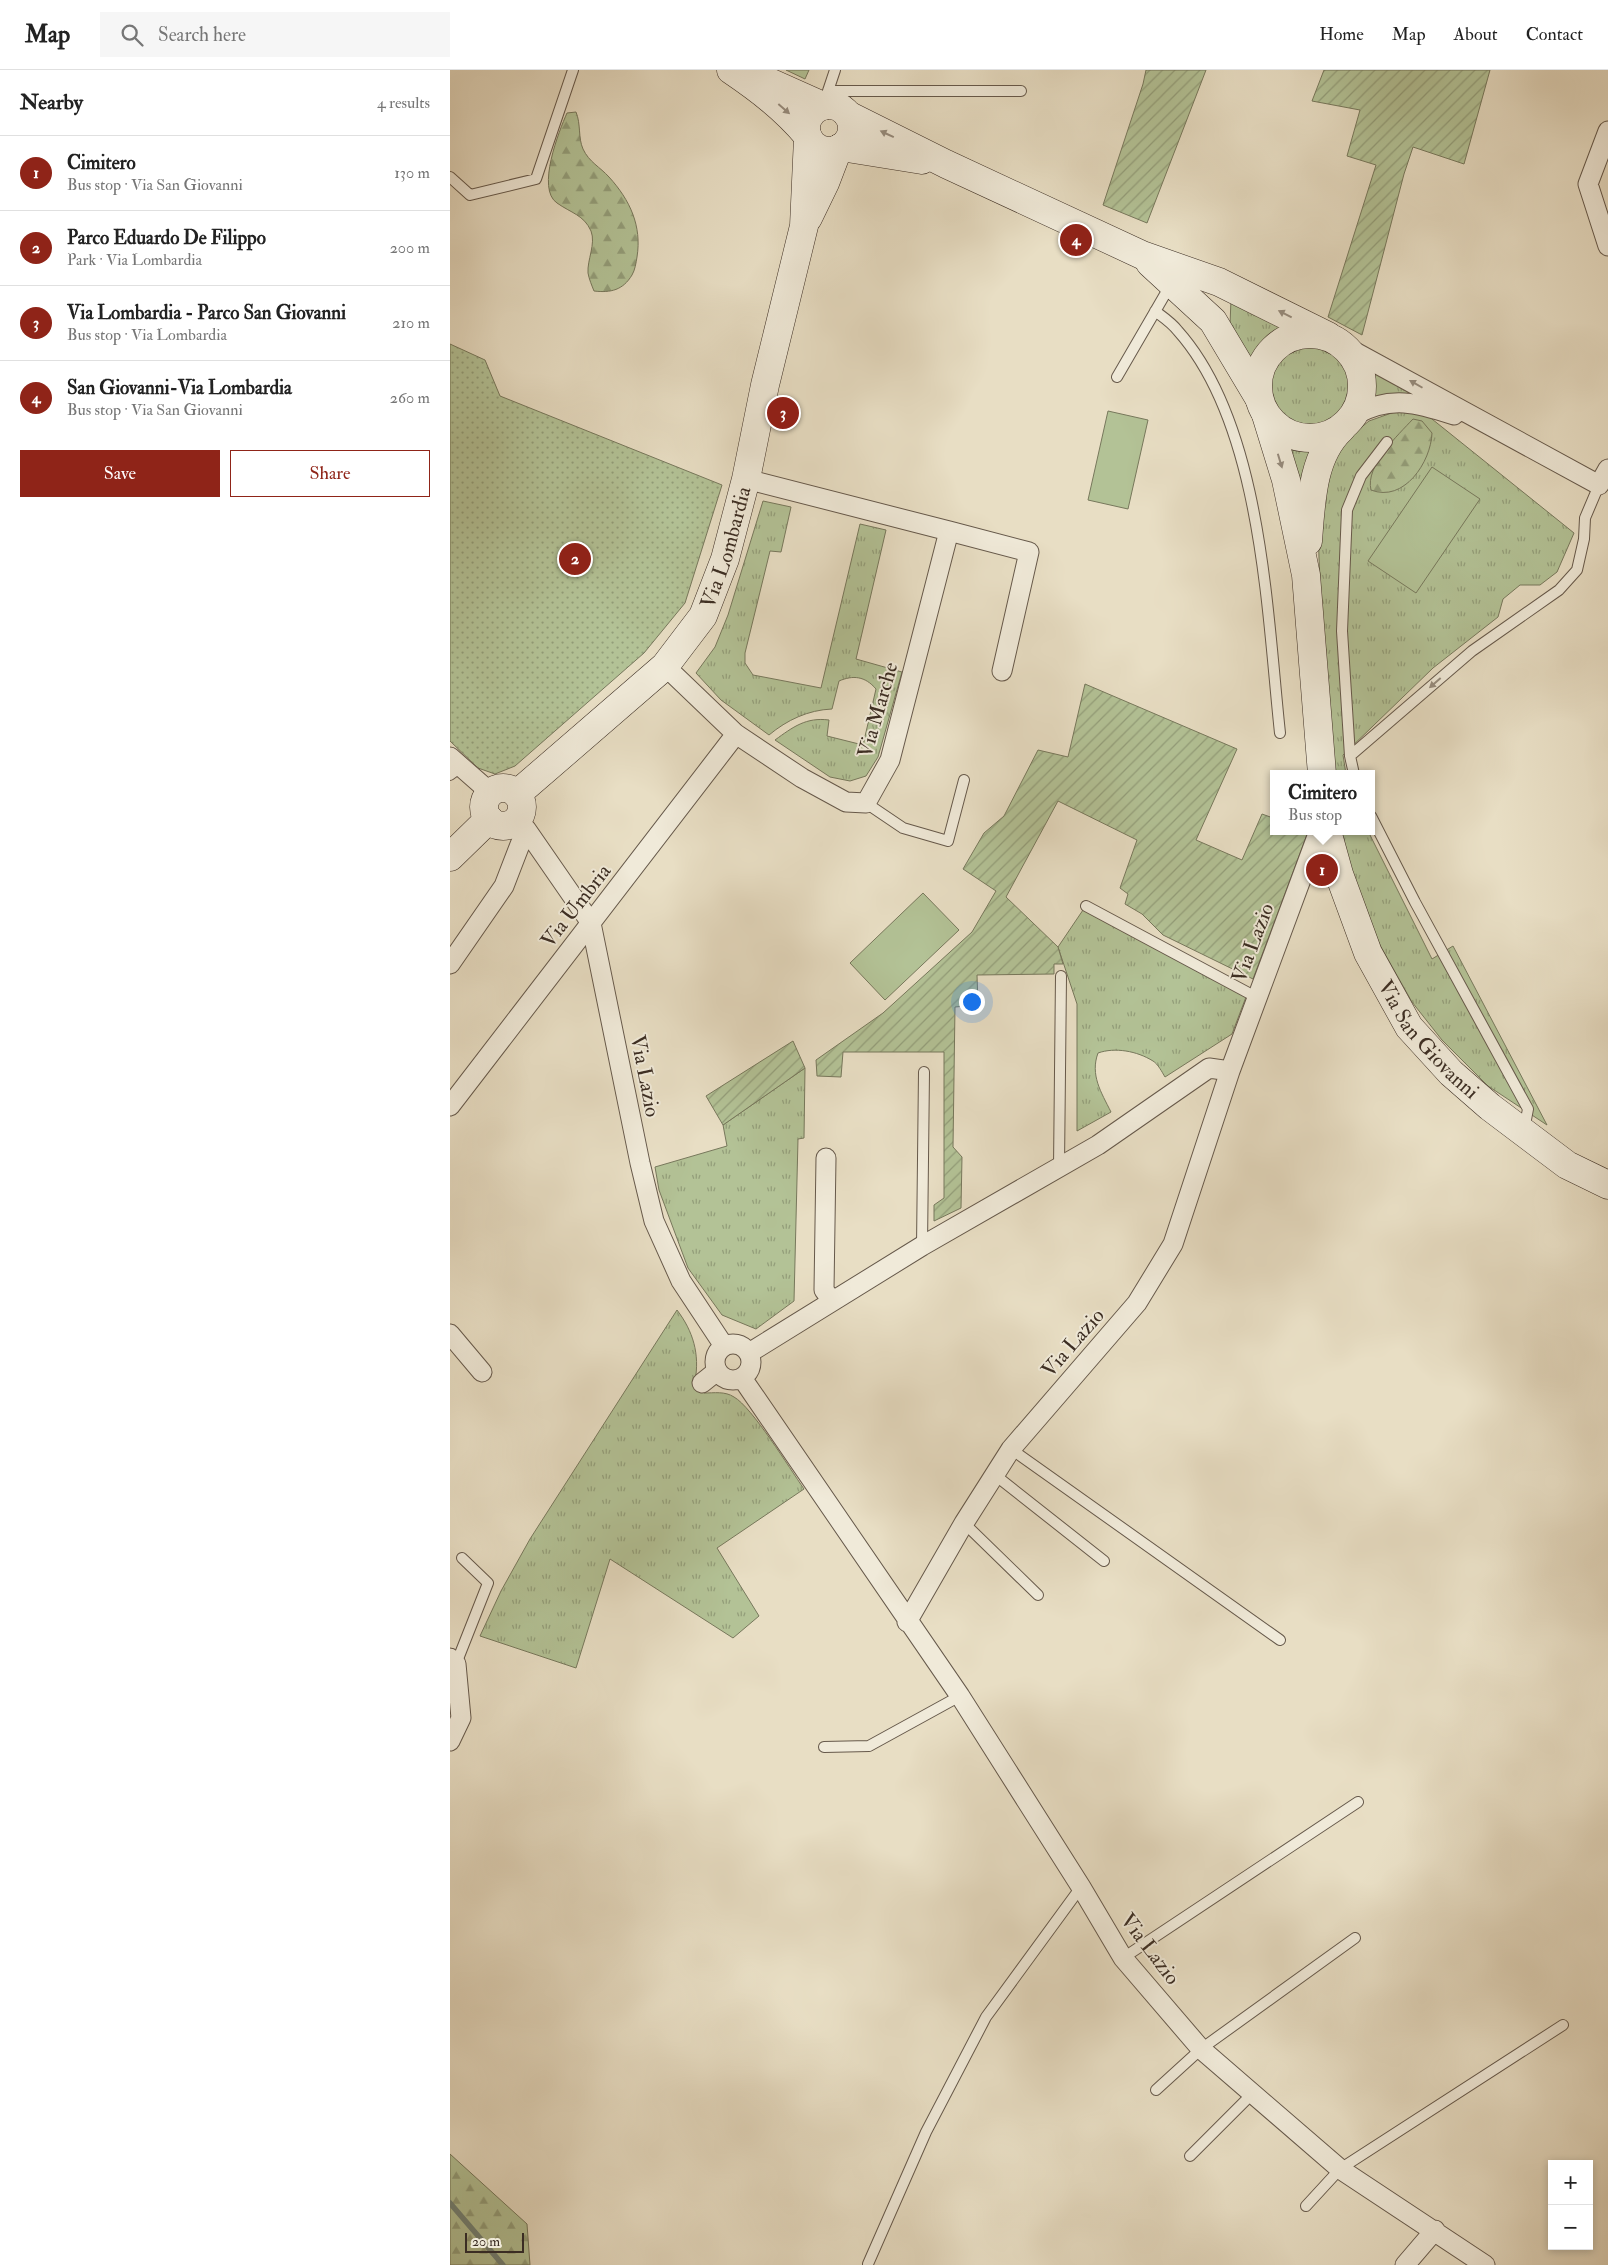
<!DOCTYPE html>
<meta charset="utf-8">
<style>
body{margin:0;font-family:"IM FELL Double Pica",serif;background:#f6f6f6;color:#222}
.controls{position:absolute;right:15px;bottom:15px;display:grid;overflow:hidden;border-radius:0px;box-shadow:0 2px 8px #0003}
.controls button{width:45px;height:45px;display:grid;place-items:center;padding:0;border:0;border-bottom:1px solid #e0e0e0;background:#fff;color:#222;font:25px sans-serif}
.scale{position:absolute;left:15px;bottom:12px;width:59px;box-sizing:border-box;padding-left:5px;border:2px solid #3b2d23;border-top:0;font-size:14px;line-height:18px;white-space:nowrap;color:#3b2d23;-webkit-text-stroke:4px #f0ead9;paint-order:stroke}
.you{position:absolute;left:521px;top:931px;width:18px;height:18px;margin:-12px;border:4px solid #fff;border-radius:50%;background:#1a73e8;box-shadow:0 0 0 8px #1a73e833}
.badge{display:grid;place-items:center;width:32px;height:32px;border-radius:50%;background:#8f2418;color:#fff;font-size:16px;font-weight:700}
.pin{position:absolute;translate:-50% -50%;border:2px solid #fff;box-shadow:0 1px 5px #0006}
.popup{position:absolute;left:820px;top:700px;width:105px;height:65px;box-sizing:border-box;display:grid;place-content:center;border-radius:0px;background:#fff;filter:drop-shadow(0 1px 4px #0005);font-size:16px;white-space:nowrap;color:#767676}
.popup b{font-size:19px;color:#222}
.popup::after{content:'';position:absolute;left:50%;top:100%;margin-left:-10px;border:10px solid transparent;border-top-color:#fff}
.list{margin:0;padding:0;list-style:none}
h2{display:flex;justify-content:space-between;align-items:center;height:65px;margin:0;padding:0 20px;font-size:21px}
h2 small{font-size:16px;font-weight:400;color:#767676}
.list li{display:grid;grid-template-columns:32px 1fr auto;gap:15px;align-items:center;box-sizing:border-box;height:75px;padding:0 20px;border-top:1px solid #e0e0e0}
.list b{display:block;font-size:19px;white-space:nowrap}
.list p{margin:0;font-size:16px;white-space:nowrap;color:#767676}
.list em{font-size:16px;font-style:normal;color:#767676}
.actions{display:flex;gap:10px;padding:15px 20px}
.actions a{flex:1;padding:11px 0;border:1px solid #8f2418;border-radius:0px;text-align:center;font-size:18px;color:#8f2418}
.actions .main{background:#8f2418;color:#fff}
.icon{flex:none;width:28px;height:28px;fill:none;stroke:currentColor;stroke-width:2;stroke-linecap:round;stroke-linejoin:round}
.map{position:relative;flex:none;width:1158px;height:2195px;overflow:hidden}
header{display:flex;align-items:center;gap:30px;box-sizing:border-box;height:70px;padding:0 25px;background:#fff;border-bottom:1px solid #e0e0e0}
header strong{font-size:24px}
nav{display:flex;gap:28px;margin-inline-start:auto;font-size:18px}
.search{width:350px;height:45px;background:#f6f6f6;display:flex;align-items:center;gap:12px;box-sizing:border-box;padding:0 18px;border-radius:0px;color:#767676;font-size:19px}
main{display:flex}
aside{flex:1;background:#fff}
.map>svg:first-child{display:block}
.grass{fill:url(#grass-tufts);stroke:#77785c}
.forest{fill:url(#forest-firs);stroke:#77785c}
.park{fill:url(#park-dots);stroke:#77785c}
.garden{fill:url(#garden-furrows);stroke:#77785c}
.pitch{fill:#b3c296;stroke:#77785c}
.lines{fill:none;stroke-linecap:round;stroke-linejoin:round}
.stream{stroke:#728378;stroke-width:5.5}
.lane-casing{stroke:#66594b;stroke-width:12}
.street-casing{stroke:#66594b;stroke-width:21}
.secondary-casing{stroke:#3b2d23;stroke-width:29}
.lane{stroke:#f0ead9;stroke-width:10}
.street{stroke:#f0ead9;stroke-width:19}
.secondary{stroke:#f0ead9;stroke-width:28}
.oneway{fill:#968c7e}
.labels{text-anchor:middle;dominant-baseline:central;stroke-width:4;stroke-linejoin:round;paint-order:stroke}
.street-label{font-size:21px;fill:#3b2d23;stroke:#f0ead9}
</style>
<header>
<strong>Map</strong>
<div class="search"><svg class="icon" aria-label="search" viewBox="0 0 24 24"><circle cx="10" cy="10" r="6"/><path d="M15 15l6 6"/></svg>Search here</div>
<nav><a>Home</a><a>Map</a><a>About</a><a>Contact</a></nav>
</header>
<main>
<aside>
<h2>Nearby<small>4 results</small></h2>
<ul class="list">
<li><span class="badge">1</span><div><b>Cimitero</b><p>Bus stop · Via San Giovanni</p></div><em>130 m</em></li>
<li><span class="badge">2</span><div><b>Parco Eduardo De Filippo</b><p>Park · Via Lombardia</p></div><em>200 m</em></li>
<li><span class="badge">3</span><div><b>Via Lombardia - Parco San Giovanni</b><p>Bus stop · Via Lombardia</p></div><em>210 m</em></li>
<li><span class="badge">4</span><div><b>San Giovanni-Via Lombardia</b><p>Bus stop · Via San Giovanni</p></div><em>260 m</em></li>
</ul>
<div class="actions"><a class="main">Save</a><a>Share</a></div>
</aside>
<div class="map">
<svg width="1158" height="2195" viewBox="0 0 1158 2195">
<defs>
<pattern id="grass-tufts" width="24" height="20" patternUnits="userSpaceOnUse" patternTransform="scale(1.25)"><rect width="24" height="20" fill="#b3c296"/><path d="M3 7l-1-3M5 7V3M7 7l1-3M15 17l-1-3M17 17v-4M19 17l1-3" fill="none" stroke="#939e7a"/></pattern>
<pattern id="forest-firs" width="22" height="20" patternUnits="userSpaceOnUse" patternTransform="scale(1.25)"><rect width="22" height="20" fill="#b3c296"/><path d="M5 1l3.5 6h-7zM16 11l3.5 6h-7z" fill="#939e7a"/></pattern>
<pattern id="park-dots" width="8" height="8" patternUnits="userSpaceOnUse" patternTransform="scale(1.25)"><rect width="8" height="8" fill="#b3c296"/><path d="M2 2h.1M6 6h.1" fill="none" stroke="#939e7a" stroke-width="1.8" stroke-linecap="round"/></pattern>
<pattern id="garden-furrows" width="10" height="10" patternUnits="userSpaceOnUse" patternTransform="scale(1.25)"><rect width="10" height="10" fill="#b3c296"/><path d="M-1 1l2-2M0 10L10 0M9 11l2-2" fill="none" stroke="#939e7a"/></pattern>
</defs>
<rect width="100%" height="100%" fill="#e8dec4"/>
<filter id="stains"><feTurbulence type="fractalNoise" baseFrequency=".004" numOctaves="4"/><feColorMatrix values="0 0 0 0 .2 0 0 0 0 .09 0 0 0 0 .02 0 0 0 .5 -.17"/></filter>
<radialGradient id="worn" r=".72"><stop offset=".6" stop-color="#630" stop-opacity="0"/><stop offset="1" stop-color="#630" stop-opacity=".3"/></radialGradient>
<!-- grass -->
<path class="grass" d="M 336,0 L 359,0 L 355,9 Z
M 781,228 L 848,258 C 825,264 815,275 805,296 L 780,256 Z
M818 317a42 42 0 1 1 84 0a42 42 0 1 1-84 0Z
M 922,301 L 971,327 L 922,327 Z
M 950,340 L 977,345 L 1124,463 L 1107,502 L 1090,515 L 1070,515 L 1053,529 L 1048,547 L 983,598 L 893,685 L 896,704 L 882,704 L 877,659 L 869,488 L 868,453 L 871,422 L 893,372 L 919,351 Z
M 834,371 L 851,376 L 867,374 L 850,419 Z
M 313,431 L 341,437 L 331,482 L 320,481 L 295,583 L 295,593 L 303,605 L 371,618 L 410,454 L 436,460 L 406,589 L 452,602 L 428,687 L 416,706 L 400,711 L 380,707 L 325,670 C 343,657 356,647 379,650 L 377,666 L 413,675 L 426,619 C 415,606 403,605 389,611 L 382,639 C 358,640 337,650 319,665 L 271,630 L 246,603 L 265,577 L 278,545 Z
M 891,761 L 918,761 L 982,889 L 1003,876 L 1097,1055 L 1038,1016 L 992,970 L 962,932 L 930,875 L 909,828 Z
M 633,840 L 796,927 L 782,964 L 715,1007 C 712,1002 708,994 703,991 C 687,981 665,977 648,983 C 640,1005 651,1022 661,1042 L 627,1061 L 627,934 L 608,877 Z
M 355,998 L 354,1068 L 348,1069 L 344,1231 L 306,1259 L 272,1245 L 238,1198 L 209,1120 L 205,1097 L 277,1076 L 273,1055 Z
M 227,1240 C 243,1261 250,1284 245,1311 L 254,1323 C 264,1323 275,1321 284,1327 C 302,1337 340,1399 354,1419 L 267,1478 L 309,1546 L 283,1568 L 160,1489 L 126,1598 L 30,1566 L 51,1521 L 80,1469 Z"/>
<!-- forest -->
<path class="forest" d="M 126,42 C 131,54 128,68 133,79 C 139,92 150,97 159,107 C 180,130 192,156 187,187 C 186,193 185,200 182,205 C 173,220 161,223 144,221 C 142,216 139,209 138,203 C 137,190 146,174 141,161 C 134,145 121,143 107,133 C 86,119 109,61 117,43 Z
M 963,349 L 972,351 L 982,363 C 981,392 954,433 921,420 C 915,396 948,365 963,349 Z
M 0,2084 L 77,2154 L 80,2195 L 0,2195 Z"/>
<!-- park -->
<path class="park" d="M 0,274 L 35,290 L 50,326 L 272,415 L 235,533 L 194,583 L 65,696 L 45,704 L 28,698 L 0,671 Z"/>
<!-- garden -->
<path class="garden" d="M 696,0 L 756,0 L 697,153 L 653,135 L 693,14 Z
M 874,0 L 1040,0 L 1014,94 L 963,77 L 954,104 L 912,265 L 878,247 L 926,95 L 897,86 L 910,40 L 862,31 Z
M 635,614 L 787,679 L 746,770 L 792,790 L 812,744 L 823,748 L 823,761 L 858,762 L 803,909 L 713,865 L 692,844 L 675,834 L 678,824 L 670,818 L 687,770 L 608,731 L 556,827 L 608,877 L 613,894 L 604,894 L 604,904 L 527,905 L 528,935 L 505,937 L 503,1077 L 512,1087 L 511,1138 L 484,1151 L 484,1135 L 494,1128 L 494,982 L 393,982 L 391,1007 L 367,1006 L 366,990 L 433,943 L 522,862 L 546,821 L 513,799 L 534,763 L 554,746 L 588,680 L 618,687 Z
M 343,971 L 355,998 L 273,1055 L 256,1026 Z"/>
<!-- pitch -->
<path class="pitch" d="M 658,341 L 698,350 L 678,439 L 638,430 Z
M 982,397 L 1030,429 L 966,523 L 918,491 Z
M 473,823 L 509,860 L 435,930 L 400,893 Z"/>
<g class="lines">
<!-- stream -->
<path class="stream" d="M 0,2133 L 53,2195"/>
<defs>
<path id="lane" d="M 378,21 L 385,0
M 377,35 L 378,21 L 571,21
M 0,107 L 20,125 L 86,109 L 123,0
M 705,241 C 713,247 722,253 728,261 C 812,355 817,543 830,663
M 667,307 L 721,214
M 900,686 L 1022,581 L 1109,520 L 1127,500 L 1134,469 L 1135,448 L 1149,415
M 904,704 L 900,686 L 892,561 L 897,440 L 911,406 L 937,372
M 0,705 L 11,697
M 416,733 L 453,758 L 498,771 L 514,710
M 921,746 L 965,832 L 1078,1039 L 1074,1060
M 636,836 L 806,927
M 609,1097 L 611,906
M 472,1176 L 474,1002
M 561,1379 L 830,1570
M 545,1405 L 654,1491
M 514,1453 L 588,1525
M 6,1594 L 38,1513 L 12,1488
M 374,1677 L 419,1676 L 510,1626
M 673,1888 L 908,1732
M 706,2020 L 751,1979 L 905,1868
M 740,2086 L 803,2023
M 856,2136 L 890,2099 L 1113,1955
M 418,2194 L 476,2062 L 536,1947 L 631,1817"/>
<path id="street" d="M 1158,61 L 1138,114 L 1158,176
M 896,277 L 1149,415 L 1158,399
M 905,345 C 941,325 967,333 1004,345
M 499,461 L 579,482 L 552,601
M 215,596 L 286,664 L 352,708 L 396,732 L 416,733 L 440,690 L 499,461 L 296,409
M 0,687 L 41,723
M 67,750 L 76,759 L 141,853 L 190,1093 L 204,1151 L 231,1211 L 274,1276
M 0,894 L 54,816 L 76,759
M 0,1036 L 286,664
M 376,1088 L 374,1220 L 382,1231
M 0,1264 L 32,1302
M265 1292a18 18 0 1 1 36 0a18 18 0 1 1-36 0Z
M 299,1283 L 472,1176 L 648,1075 L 759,998 L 780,1001
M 292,1308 L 510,1626 L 631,1817 L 673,1888 L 751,1979 L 890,2099 L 1035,2195
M 252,1313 L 267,1301
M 457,1552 L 514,1453 L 561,1379 L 687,1233 L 723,1174 L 780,1001 L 869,761
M 0,1588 L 6,1594 L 11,1648 L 0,1671
M 955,2195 L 985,2160"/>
<g id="secondary">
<path d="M 281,0 C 309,19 334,38 357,65"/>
<path d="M 308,7 L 373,36"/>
<circle cx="379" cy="58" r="23"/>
<path d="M 398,45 L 496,94 L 692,185 L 769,212 L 878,266"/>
<path d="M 391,77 L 472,90"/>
<path d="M 358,148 L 375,113 L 388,79"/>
<path d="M 700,193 L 763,251 L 809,328"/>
<circle cx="860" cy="316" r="52"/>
<path d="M 816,345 L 836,410 L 856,505 L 872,704"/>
<path d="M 858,471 C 861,433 862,386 891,359"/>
<circle cx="53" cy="737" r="19"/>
<path id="s1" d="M 67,724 L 215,596 L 253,546 L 275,489 L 296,409 L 315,315 L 354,156 L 358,68"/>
<path id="s2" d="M 877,761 L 889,804 L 918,883 L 959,957 L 1001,1003 L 1040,1037 L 1117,1095 L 1158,1115"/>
<path d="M 0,787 L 39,749"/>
</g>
</defs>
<!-- lane casing -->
<use href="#lane" class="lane-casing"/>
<!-- street casing -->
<use href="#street" class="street-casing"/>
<!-- secondary casing -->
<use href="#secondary" class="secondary-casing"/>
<!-- lane -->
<use href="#lane" class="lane"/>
<!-- street -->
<use href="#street" class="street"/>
<!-- secondary -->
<use href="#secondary" class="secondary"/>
</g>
<!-- one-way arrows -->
<defs><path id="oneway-solid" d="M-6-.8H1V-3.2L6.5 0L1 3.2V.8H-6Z" transform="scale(1.25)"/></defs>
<g class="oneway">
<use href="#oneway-solid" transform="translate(334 39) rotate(41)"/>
<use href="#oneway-solid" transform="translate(437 64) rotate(-155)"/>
<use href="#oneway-solid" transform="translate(835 244) rotate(-153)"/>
<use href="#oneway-solid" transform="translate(966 314) rotate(-150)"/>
<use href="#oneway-solid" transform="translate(830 391) rotate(73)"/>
<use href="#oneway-solid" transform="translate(985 613) rotate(139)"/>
</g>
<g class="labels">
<!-- street labels -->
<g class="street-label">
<text stroke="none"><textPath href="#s1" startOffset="331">Via Lombardia</textPath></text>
<text transform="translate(428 640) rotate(-74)">Via Marche</text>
<text transform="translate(126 836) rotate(-52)">Via Umbria</text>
<text transform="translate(803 873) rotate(-69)">Via Lazio</text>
<text stroke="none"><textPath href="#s2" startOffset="235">Via San Giovanni</textPath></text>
<text transform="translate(195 1006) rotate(79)">Via Lazio</text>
<text transform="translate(623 1273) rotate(-49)">Via Lazio</text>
<text transform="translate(700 1879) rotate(53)">Via Lazio</text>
</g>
</g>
<rect width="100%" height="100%" filter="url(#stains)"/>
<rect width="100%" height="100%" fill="url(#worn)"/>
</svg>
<div class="controls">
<button>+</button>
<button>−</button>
</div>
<div class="scale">20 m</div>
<div class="you"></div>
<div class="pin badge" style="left:872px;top:800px">1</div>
<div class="popup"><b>Cimitero</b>Bus stop</div>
<div class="pin badge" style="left:125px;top:489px">2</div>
<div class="pin badge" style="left:333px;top:343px">3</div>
<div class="pin badge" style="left:626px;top:170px">4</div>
</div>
</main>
